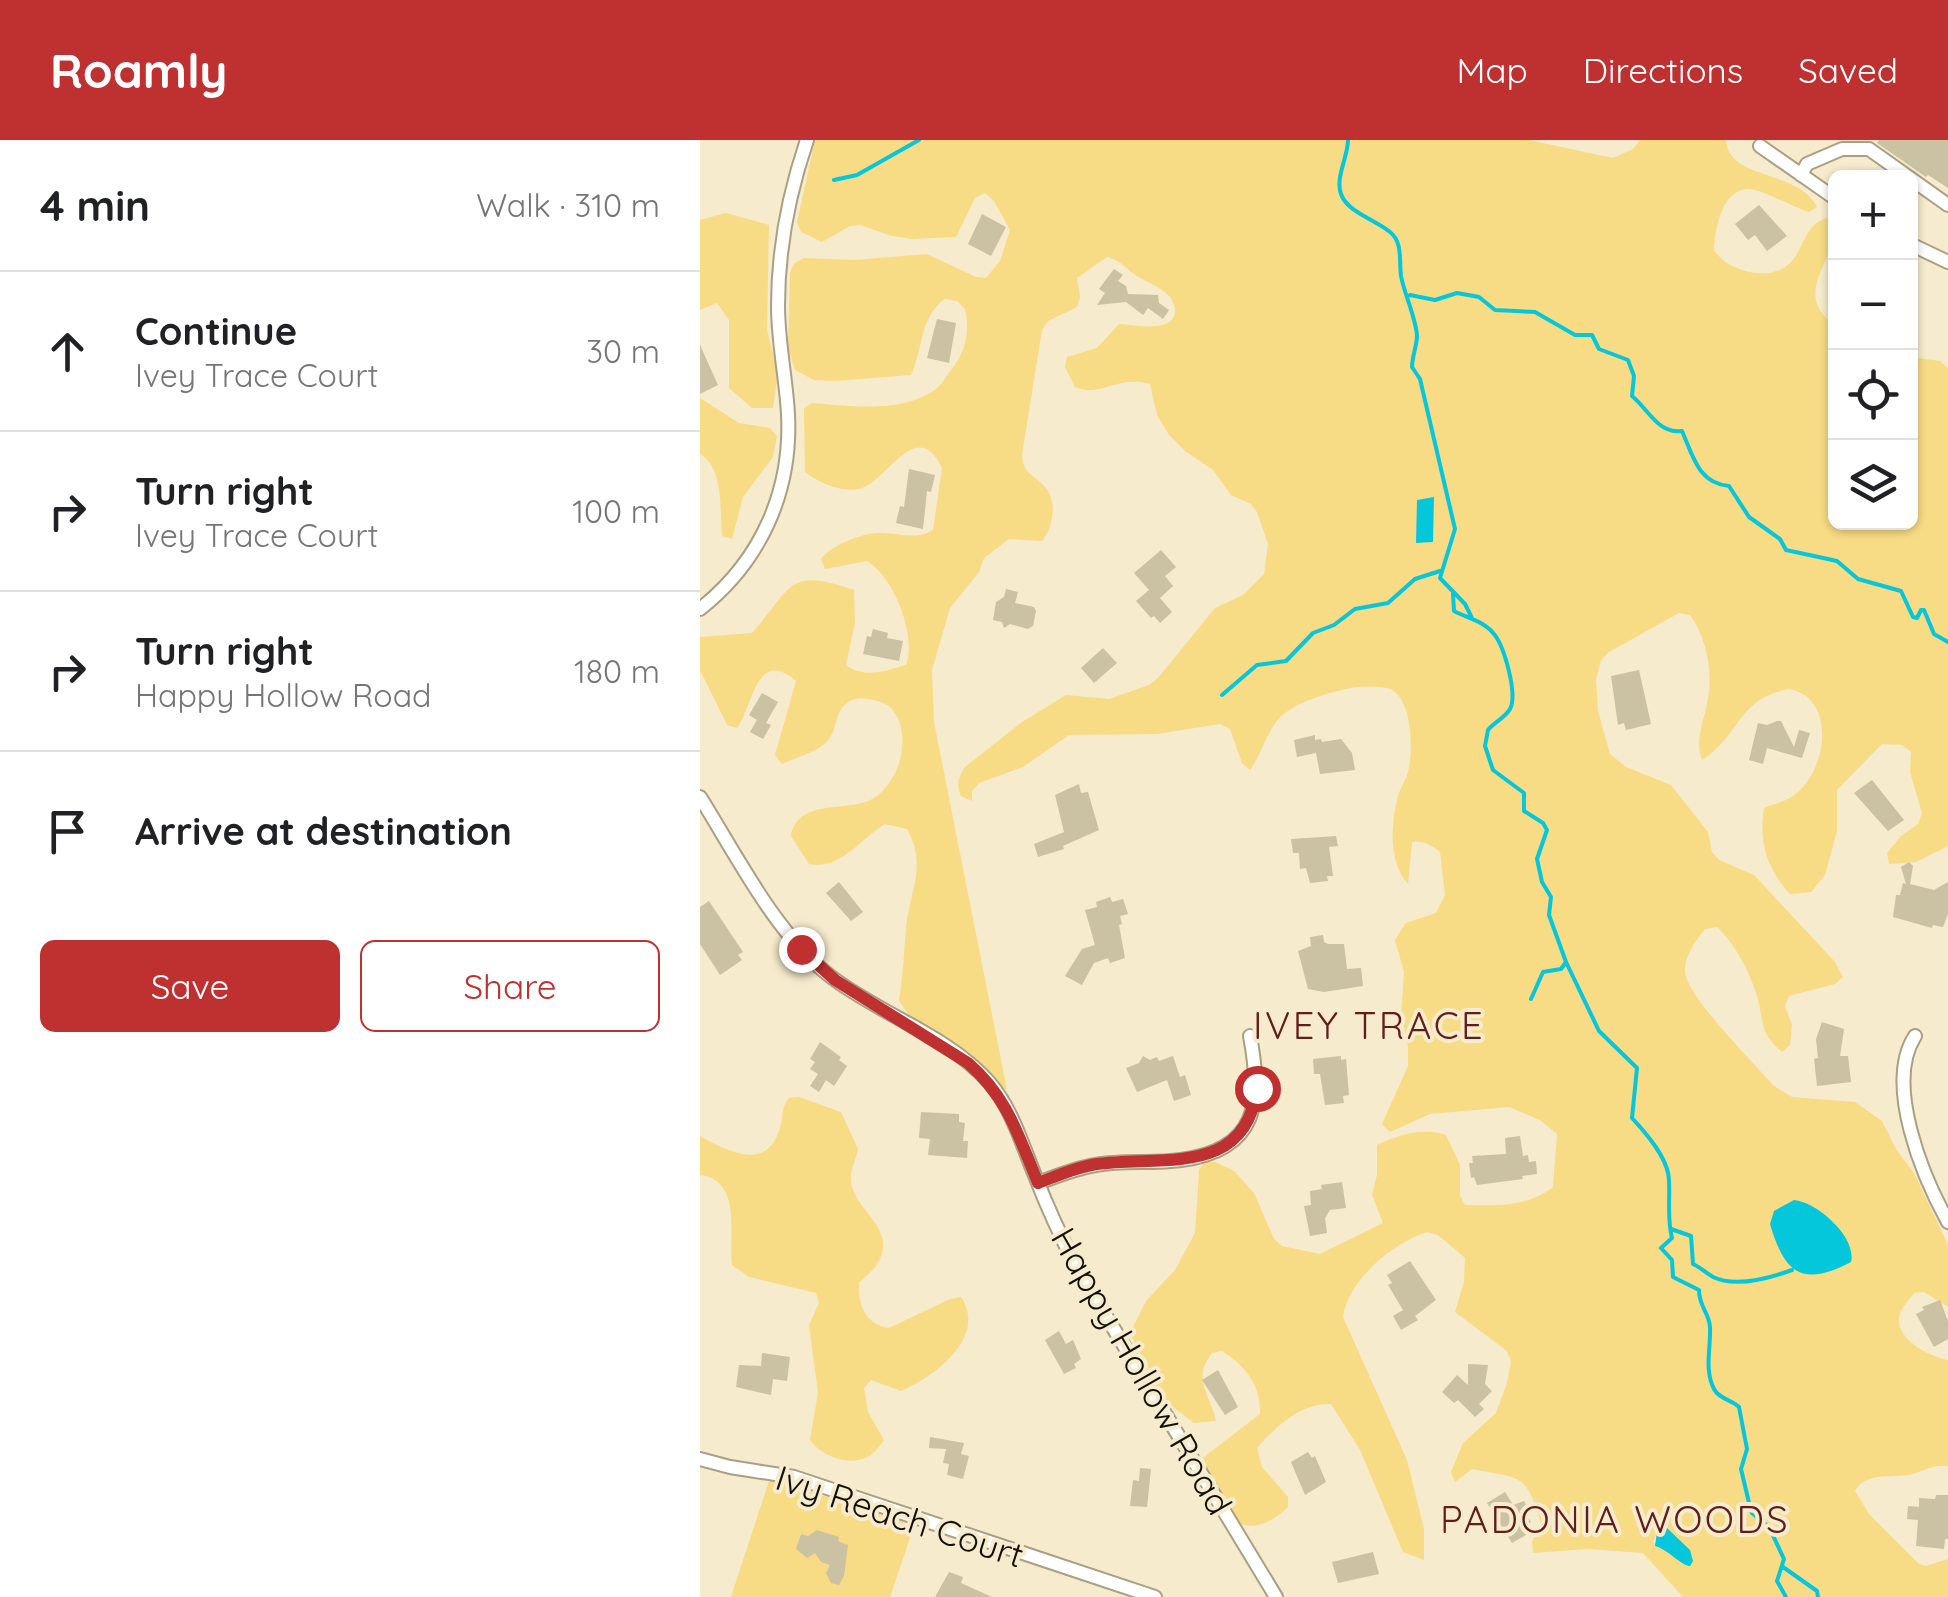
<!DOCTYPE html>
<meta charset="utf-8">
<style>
body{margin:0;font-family:Quicksand,sans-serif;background:#f2f2f2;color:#202124}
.controls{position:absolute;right:30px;top:30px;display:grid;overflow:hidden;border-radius:15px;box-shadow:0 2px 8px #0004}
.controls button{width:90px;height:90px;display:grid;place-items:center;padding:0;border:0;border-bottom:2px solid #e0e0e0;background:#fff;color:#202124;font:50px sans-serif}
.stop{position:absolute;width:30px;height:30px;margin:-22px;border:8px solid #bf3030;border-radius:50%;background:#fff}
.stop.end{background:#bf3030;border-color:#fff;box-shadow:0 2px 10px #0008}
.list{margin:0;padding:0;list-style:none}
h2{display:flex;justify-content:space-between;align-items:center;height:130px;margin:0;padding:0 40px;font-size:42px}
h2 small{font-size:32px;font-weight:400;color:#757577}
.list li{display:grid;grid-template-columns:65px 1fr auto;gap:30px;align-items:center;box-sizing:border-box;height:160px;padding:0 40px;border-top:2px solid #e0e0e0}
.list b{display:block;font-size:38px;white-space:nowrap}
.list p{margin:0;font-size:32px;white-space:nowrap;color:#757577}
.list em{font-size:32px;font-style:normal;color:#757577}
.actions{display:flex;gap:20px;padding:30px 40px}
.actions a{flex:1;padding:22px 0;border:2px solid #bf3030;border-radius:15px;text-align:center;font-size:35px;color:#bf3030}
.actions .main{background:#bf3030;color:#fff}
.icon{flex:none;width:55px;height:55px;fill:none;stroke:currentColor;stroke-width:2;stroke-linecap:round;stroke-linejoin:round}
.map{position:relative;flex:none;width:1248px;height:1457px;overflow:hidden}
header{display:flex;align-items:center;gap:60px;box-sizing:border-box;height:140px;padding:0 50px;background:#bf3030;color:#fff}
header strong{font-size:48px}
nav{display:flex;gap:55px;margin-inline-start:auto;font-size:35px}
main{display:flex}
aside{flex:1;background:#fff}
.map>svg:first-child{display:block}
.green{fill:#f8db85;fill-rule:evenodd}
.water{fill:#05c7dc}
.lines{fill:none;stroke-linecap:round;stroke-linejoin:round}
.stream{stroke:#05c7dc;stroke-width:4}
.building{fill:#cbc1a3}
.minor-casing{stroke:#a99f82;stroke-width:16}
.minor{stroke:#fff;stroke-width:12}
.route{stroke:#bf3030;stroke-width:12}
.labels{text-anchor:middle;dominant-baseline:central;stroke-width:8;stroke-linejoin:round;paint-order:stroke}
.street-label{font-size:35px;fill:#120f05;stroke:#f6ebcc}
.neighbourhood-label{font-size:38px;letter-spacing:2.5px;fill:#611d1a;stroke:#f6ebcc}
</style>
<header>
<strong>Roamly</strong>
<nav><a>Map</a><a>Directions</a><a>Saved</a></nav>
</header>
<main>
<aside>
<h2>4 min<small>Walk · 310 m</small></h2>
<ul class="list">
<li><svg class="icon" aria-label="ahead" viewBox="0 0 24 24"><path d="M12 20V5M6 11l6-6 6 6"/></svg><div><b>Continue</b><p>Ivey Trace Court</p></div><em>30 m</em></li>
<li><svg class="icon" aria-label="right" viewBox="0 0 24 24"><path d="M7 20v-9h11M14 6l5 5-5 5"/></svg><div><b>Turn right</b><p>Ivey Trace Court</p></div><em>100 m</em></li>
<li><svg class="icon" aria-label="right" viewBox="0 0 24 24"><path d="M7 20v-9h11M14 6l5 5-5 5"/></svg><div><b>Turn right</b><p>Happy Hollow Road</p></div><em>180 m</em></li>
<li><svg class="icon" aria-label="arrive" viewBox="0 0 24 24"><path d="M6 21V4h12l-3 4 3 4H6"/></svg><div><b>Arrive at destination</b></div></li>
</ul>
<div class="actions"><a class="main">Save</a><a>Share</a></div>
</aside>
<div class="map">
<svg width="1248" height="1457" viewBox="0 0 1248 1457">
<rect width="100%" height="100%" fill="#f6ebcc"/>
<!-- green -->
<path class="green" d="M 115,0 L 829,0 L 913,18 L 933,9 L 940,0 L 1026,0 C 1028,41 1099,29 1117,67 L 1109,72 C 1092,67 1061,48 1047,49 C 1021,51 1015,90 1014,110 C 1028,132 1072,144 1092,121 C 1105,105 1104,88 1125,78 L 1134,82 C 1141,116 1088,153 1135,185 L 1136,382 L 1210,382 L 1211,217 L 1240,221 L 1248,228 L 1248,706 L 1216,722 L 1189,724 L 1187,713 L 1201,696 L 1218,684 L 1222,673 L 1210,632 L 1211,612 L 1202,605 L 1182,604 L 1137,650 L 1137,691 L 1125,735 L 1111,752 L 1090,754 C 1066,727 1059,703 1064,668 C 1073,664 1085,662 1093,656 C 1127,633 1138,558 1089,549 C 1036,559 1040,597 1002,620 C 994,598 1005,580 1008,558 C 1013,531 1006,496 990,475 L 979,473 L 909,512 L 901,520 L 896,540 L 898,571 L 910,614 L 926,627 L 971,645 L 1008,692 L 1012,712 L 1019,720 L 1054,735 L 1135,822 L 1143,837 L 1135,844 L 1089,856 L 1085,866 L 1092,885 L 1090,905 L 1082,912 C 1058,891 1065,883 1057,856 C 1050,832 1035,804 1017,787 L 1005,789 C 996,801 985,814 985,830 C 983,853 1056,925 1074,946 L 1092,957 L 1155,962 L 1182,981 L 1196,1009 L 1214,1033 L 1248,1105 L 1248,1167 L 1224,1152 L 1214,1153 C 1208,1161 1198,1171 1199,1182 C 1201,1202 1231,1217 1248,1220 L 1248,1326 C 1231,1324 1223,1332 1208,1335 C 1190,1338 1165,1332 1155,1351 L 1169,1374 L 1219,1424 L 1226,1426 L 1248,1419 L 1248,1457 L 983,1457 L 943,1413 L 887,1409 L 833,1413 L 832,1402 L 841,1383 C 826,1332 821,1339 772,1329 L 755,1342 L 751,1332 L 763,1303 L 796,1273 L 807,1243 L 811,1222 L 807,1211 L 755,1172 L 764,1142 L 765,1118 L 738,1095 L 727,1092 C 694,1102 647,1141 643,1177 L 707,1320 L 724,1389 L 724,1420 L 703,1412 L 660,1310 L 631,1264 C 602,1262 575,1287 557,1308 L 562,1327 L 588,1357 L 588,1367 C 574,1380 559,1390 540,1384 L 500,1320 L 560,1274 C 561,1244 545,1226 522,1211 L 512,1213 C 491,1240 511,1255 516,1281 L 494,1283 L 464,1260 L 430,1193 L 446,1161 L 475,1130 L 495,1093 L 499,1030 L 504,1022 L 515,1022 L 534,1031 L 554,1053 L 574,1099 L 582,1106 L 620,1114 L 683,1083 L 672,1055 L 677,1035 L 677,1005 C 697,995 724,987 746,995 L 760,1025 L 760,1056 L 765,1065 C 796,1066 828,1067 853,1047 L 857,994 L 840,980 L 809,967 L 730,974 L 690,992 L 682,984 L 708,926 L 708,906 L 701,875 L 704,832 L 695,800 L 706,783 L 736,773 L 745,755 L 740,712 C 730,704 724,701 712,702 L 708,744 C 688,721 691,684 698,656 C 701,646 708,637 709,627 C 713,608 712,558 690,549 C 681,546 669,547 659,547 C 637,549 589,563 576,582 C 565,597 561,615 550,630 L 542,623 L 530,589 L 520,584 L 457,594 L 369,595 L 323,627 L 279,643 L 272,651 L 272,661 L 261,656 C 256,644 258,638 265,627 L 322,582 L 366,555 L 409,559 L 449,545 L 458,538 L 515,468 L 543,455 L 564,434 L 568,404 L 557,372 L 551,364 L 531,355 L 513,330 L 485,311 L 469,295 L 457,275 L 450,244 C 416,235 403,258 375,247 L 365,227 L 367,217 L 397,208 L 419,184 C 434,185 476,194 475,170 C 475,166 472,159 469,156 C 460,146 445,142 434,134 C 424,127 420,120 407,117 L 377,138 L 380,157 L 377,167 L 348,181 L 342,190 L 322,315 C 323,335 334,334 345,347 C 358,361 353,388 342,401 L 309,399 L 284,418 L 279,432 L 250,468 L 232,530 L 234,582 L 307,950 L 209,876 L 199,860 C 203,836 204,813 206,789 C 209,752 228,726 207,689 L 185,684 C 160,699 141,730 109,724 L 91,696 C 97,660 143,671 168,661 C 180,656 188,646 194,635 C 208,610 207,564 173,560 C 164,558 158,557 150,561 C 134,570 138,587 129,599 C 121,611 95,618 82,624 L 75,615 L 96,541 C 56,506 53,567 37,588 L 27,585 L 0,530 L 0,497 L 52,493 C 92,448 87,426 154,450 L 155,483 L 146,525 C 165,539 185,531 206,525 C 217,496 194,437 167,421 L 125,429 L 121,419 C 130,406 162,393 178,393 C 198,392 215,401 233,390 L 242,328 C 216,274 187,343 159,349 C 142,353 118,342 105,332 L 104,268 L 112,263 C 150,266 205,274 237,248 C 243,243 247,235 252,229 C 266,211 270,191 265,169 L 257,161 L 245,159 C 220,176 223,209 211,235 L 135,241 L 114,240 L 95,230 L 88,207 L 90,132 L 95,123 L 104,118 L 154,120 L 227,114 L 276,137 L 286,138 L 300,121 L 310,90 L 294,61 L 285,53 L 275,58 L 256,97 L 212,99 L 192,96 L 160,85 L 150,86 L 122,102 L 101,92 L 97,82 ZM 966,1387 L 990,1410 L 982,1424 L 973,1413 L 953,1402 L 959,1389 Z
M 26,73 L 69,85 L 67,190 L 78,234 L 73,268 L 52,268 L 29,248 L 29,180 L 17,163 L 0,170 L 0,80 Z
M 0,258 L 39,283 L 70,288 L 77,296 L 73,317 L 43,357 L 32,399 L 22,396 C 20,372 24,327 0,314 Z
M 99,957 L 141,972 L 158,1009 C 156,1020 150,1029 151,1040 C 153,1072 201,1088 176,1126 C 172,1132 164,1137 159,1143 C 158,1164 165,1185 189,1188 L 250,1159 L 261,1157 C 288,1197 234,1237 201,1251 L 171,1240 L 164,1248 L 168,1272 L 184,1300 C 179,1307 173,1315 165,1318 C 147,1326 120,1315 110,1300 L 118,1253 L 109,1185 L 119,1163 L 116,1153 L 49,1137 L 32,1125 C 28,1096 43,1040 0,1035 L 0,996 C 27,1011 67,1033 80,988 C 84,976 80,969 89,958 Z
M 70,1338 L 214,1386 L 190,1457 L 31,1457 Z"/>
<!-- water -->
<path class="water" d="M 734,357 L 733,402 L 716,403 L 717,360 Z
M 1094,1060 C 1117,1062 1157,1097 1151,1122 C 1103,1147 1085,1135 1070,1084 L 1074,1071 Z
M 966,1387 L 990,1410 L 993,1421 L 990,1426 C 980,1425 969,1410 955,1406 L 957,1392 Z"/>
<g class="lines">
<!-- stream -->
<path class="stream" d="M 648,0 C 648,17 635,38 641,54 C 647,72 676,80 690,92 C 703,102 699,121 701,136 C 704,153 716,178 717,196 C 717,205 712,217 712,227 L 720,239 L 755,389 L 740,438 L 765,464 L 772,478
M 134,40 L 157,35 L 219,0
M 710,155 L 735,160 L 757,153 L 779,157 L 795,170 L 835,172 L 875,195 L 892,195 L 899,209 L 928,220 L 934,236 L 932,256 C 949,270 958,294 982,291 C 993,316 998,343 1029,346 L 1049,377 L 1080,399 L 1086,410 L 1137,421 L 1158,439 L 1201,451 L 1213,477 L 1217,478 L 1221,470 L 1224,470 L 1234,494 L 1248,502
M 753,454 L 754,471 C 767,478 784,481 794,494 C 804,506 818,554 810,569 C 805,578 794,582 788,590 L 785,606 L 793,630 L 824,653 L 824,671 L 843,683 L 847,690 L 837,719 L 842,742 L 851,757 L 849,775 L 866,822 L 899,891 L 937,928 L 932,978 C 946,993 969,1019 969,1041 C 970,1061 967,1079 972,1098 L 961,1108 L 972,1120 L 973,1137 L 999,1150 C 999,1167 1009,1172 1010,1187 C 1011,1207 1004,1230 1014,1249 C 1019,1259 1032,1260 1039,1267 L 1047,1309 L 1041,1329 L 1050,1367 L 1052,1373 L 1069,1387 L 1084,1419 L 1077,1441 L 1086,1457
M 522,555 L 557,525 L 586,521 L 613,493 L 634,485 L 655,469 L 688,463 L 715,439 L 740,431
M 831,859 L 843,832 L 861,829 L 866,822
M 971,1089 L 991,1096 L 993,1124 C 1000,1127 1006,1133 1013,1137 C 1036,1148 1070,1138 1092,1130
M 1083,1427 L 1117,1451 L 1118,1457"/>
</g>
<!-- building -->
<path class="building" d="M 1179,0 L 1248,0 L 1248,48 L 1228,35 L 1226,37 L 1177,3 Z
M 1059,65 L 1087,96 L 1067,111 L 1055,95 L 1048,100 L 1035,84 Z
M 282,74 L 306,87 L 291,116 L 268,104 Z
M 414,129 L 423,135 L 418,141 L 426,146 L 428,154 L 458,155 L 459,163 L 469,170 L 463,179 L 448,168 L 443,175 L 426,162 L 397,165 L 405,153 L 399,149 Z
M 237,179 L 256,183 L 249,223 L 227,218 Z
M 0,205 L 18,245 L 0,254 Z
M 209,329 L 235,335 L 231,352 L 227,351 L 223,389 L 196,383 L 200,366 L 204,367 Z
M 461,410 L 476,427 L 465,436 L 473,446 L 460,458 L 472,472 L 460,483 L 454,476 L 451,478 L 436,461 L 449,450 L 434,433 Z
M 306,449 L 318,452 L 315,463 L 334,467 L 336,471 L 333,486 L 328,489 L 310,484 L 304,488 L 302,482 L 293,480 L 296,462 L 304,457 Z
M 173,489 L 188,493 L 187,498 L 203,501 L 199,521 L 163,514 L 167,496 L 171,497 Z
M 403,508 L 417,523 L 394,543 L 381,528 Z
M 939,530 L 951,584 L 926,590 L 924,583 L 918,585 L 911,536 Z
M 62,553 L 78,562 L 66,583 L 71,585 L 63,599 L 50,592 L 57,580 L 49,575 Z
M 1077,581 L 1081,581 L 1094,607 L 1099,590 L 1110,593 L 1102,618 L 1067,608 L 1063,624 L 1049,620 L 1058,583 L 1067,585 Z
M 615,595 L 615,600 L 621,599 L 622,602 L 641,599 L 652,613 L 655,630 L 620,634 L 616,613 L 597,617 L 594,600 Z
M 1172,640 L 1204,680 L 1188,691 L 1154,653 Z
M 379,644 L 381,653 L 388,652 L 399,690 L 363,706 L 364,709 L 338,717 L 334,704 L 364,692 L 355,655 Z
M 636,696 L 638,706 L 629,707 L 633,736 L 627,736 L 628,741 L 610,743 L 606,728 L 600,729 L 599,713 L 593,713 L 591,699 Z
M 1209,722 L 1213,726 L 1210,744 L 1234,750 L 1248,742 L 1248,774 L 1243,787 L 1233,785 L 1232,788 L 1193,777 L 1196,755 L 1200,755 L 1203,743 L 1206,744 L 1201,727 Z
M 139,742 L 163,772 L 151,781 L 126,753 Z
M 410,757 L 412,762 L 423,759 L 428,774 L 420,776 L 422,784 L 419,785 L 425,818 L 410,823 L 408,818 L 394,823 L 382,845 L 365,836 L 382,809 L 395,805 L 385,770 L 397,767 L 396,762 Z
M 9,761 L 43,812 L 38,815 L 42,820 L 20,835 L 0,804 L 0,767 Z
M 623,795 L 624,802 L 628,804 L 644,804 L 647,829 L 661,828 L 663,846 L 624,852 L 608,849 L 598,811 L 611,806 L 610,797 Z
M 1122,882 L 1144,889 L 1140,916 L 1148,916 L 1151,942 L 1117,946 L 1114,919 L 1118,918 L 1116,899 Z
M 120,902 L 141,917 L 139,920 L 147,926 L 134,946 L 126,940 L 119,952 L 110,946 L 118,934 L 110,929 L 115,922 L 110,919 Z
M 443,916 L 450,920 L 457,917 L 459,921 L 473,916 L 480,937 L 485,935 L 491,955 L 474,961 L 467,940 L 437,952 L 426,928 L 439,923 Z
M 641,916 L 641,920 L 646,919 L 649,955 L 643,956 L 644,963 L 625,965 L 620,934 L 614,934 L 613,919 Z
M 221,972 L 259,974 L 259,982 L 265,983 L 263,1001 L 268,1001 L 267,1018 L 228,1015 L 230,999 L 219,998 Z
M 820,996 L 823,1016 L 828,1015 L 829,1022 L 836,1021 L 837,1034 L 822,1036 L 823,1039 L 777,1045 L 774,1037 L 771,1038 L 769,1023 L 773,1023 L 772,1016 L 806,1014 L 805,998 Z
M 642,1042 L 646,1068 L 630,1070 L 625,1078 L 627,1093 L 610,1096 L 604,1066 L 611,1065 L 610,1051 L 622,1049 L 621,1045 Z
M 710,1121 L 736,1160 L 715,1176 L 718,1180 L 701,1190 L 693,1176 L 703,1170 L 688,1145 L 692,1143 L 687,1135 Z
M 1240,1160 L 1248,1181 L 1248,1199 L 1234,1207 L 1216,1174 L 1224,1170 L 1222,1167 Z
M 359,1191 L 366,1204 L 373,1200 L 381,1219 L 374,1224 L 376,1228 L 364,1234 L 345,1200 Z
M 62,1213 L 90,1217 L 87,1241 L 73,1239 L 71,1255 L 36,1247 L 39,1225 L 61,1226 Z
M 768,1224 L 788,1225 L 785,1244 L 792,1251 L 779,1264 L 784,1269 L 775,1277 L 758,1260 L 754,1263 L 742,1252 L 757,1235 L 768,1245 Z
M 518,1230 L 538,1267 L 525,1275 L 502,1240 Z
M 230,1297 L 264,1303 L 261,1314 L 269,1316 L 263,1339 L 247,1335 L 249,1324 L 243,1323 L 246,1309 L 229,1308 Z
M 608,1312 L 612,1318 L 615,1316 L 626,1342 L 605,1355 L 591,1322 Z
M 440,1328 L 451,1329 L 447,1367 L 430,1366 L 433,1340 L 439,1341 Z
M 805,1352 L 813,1365 L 824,1361 L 830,1372 L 826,1374 L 831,1382 L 826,1385 L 831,1392 L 812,1403 L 787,1363 Z
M 1236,1355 L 1248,1355 L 1248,1399 L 1245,1399 L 1244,1409 L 1216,1406 L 1218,1380 L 1207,1379 L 1208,1366 L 1219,1367 L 1219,1358 L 1235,1359 Z
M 117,1390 L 139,1397 L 138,1401 L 148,1405 L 144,1436 L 139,1445 L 131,1443 L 126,1433 L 130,1425 L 121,1422 L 115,1413 L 107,1418 L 96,1409 L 101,1394 L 108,1396 Z
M 673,1412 L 679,1434 L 638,1443 L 632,1422 Z
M 249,1432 L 263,1437 L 261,1443 L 292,1457 L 235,1457 Z"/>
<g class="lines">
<defs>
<path id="minor" d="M 1060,6 L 1136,59
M 1101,35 L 1107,24 L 1142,9 L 1169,9 L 1248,65
M 1210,104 L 1248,122
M 0,469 C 61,421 92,351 88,274 C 86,238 78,202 78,166 C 78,110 89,53 107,0
M 0,657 C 37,716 75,793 130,836 C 179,874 247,895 289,942 C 313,970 322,1005 336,1038 C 348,1069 362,1099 377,1128 L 576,1457
M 1215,896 C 1184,944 1223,1037 1248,1082
M 338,1043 C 357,1036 376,1028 396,1025 C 424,1020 453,1024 481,1020 C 559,1010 562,961 550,896
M 0,1319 L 30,1327 L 94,1337 L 455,1457"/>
</defs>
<!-- minor casing -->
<use href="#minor" class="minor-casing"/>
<!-- minor -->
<use href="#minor" class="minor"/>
</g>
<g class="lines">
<!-- route -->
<path class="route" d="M 101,809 L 135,840 L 268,923 C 308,958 318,995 338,1043 C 357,1036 376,1027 397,1024 C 461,1015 546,1038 557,948"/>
</g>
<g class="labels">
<!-- street labels -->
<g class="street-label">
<text transform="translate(442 1231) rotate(60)">Happy Hollow Road</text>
<text transform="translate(200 1376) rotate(18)">Ivy Reach Court</text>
</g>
<!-- neighbourhood labels -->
<g class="neighbourhood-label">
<text x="669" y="885">IVEY TRACE</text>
<text x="915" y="1379">PADONIA WOODS</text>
</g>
</g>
</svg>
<div class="controls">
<button>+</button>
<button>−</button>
<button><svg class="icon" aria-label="locate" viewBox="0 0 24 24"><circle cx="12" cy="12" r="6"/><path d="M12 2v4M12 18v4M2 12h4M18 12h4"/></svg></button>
<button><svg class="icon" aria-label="layers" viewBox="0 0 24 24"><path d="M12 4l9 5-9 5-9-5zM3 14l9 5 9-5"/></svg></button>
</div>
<div class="stop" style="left:557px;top:948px"></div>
<div class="stop end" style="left:101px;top:809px"></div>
</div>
</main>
